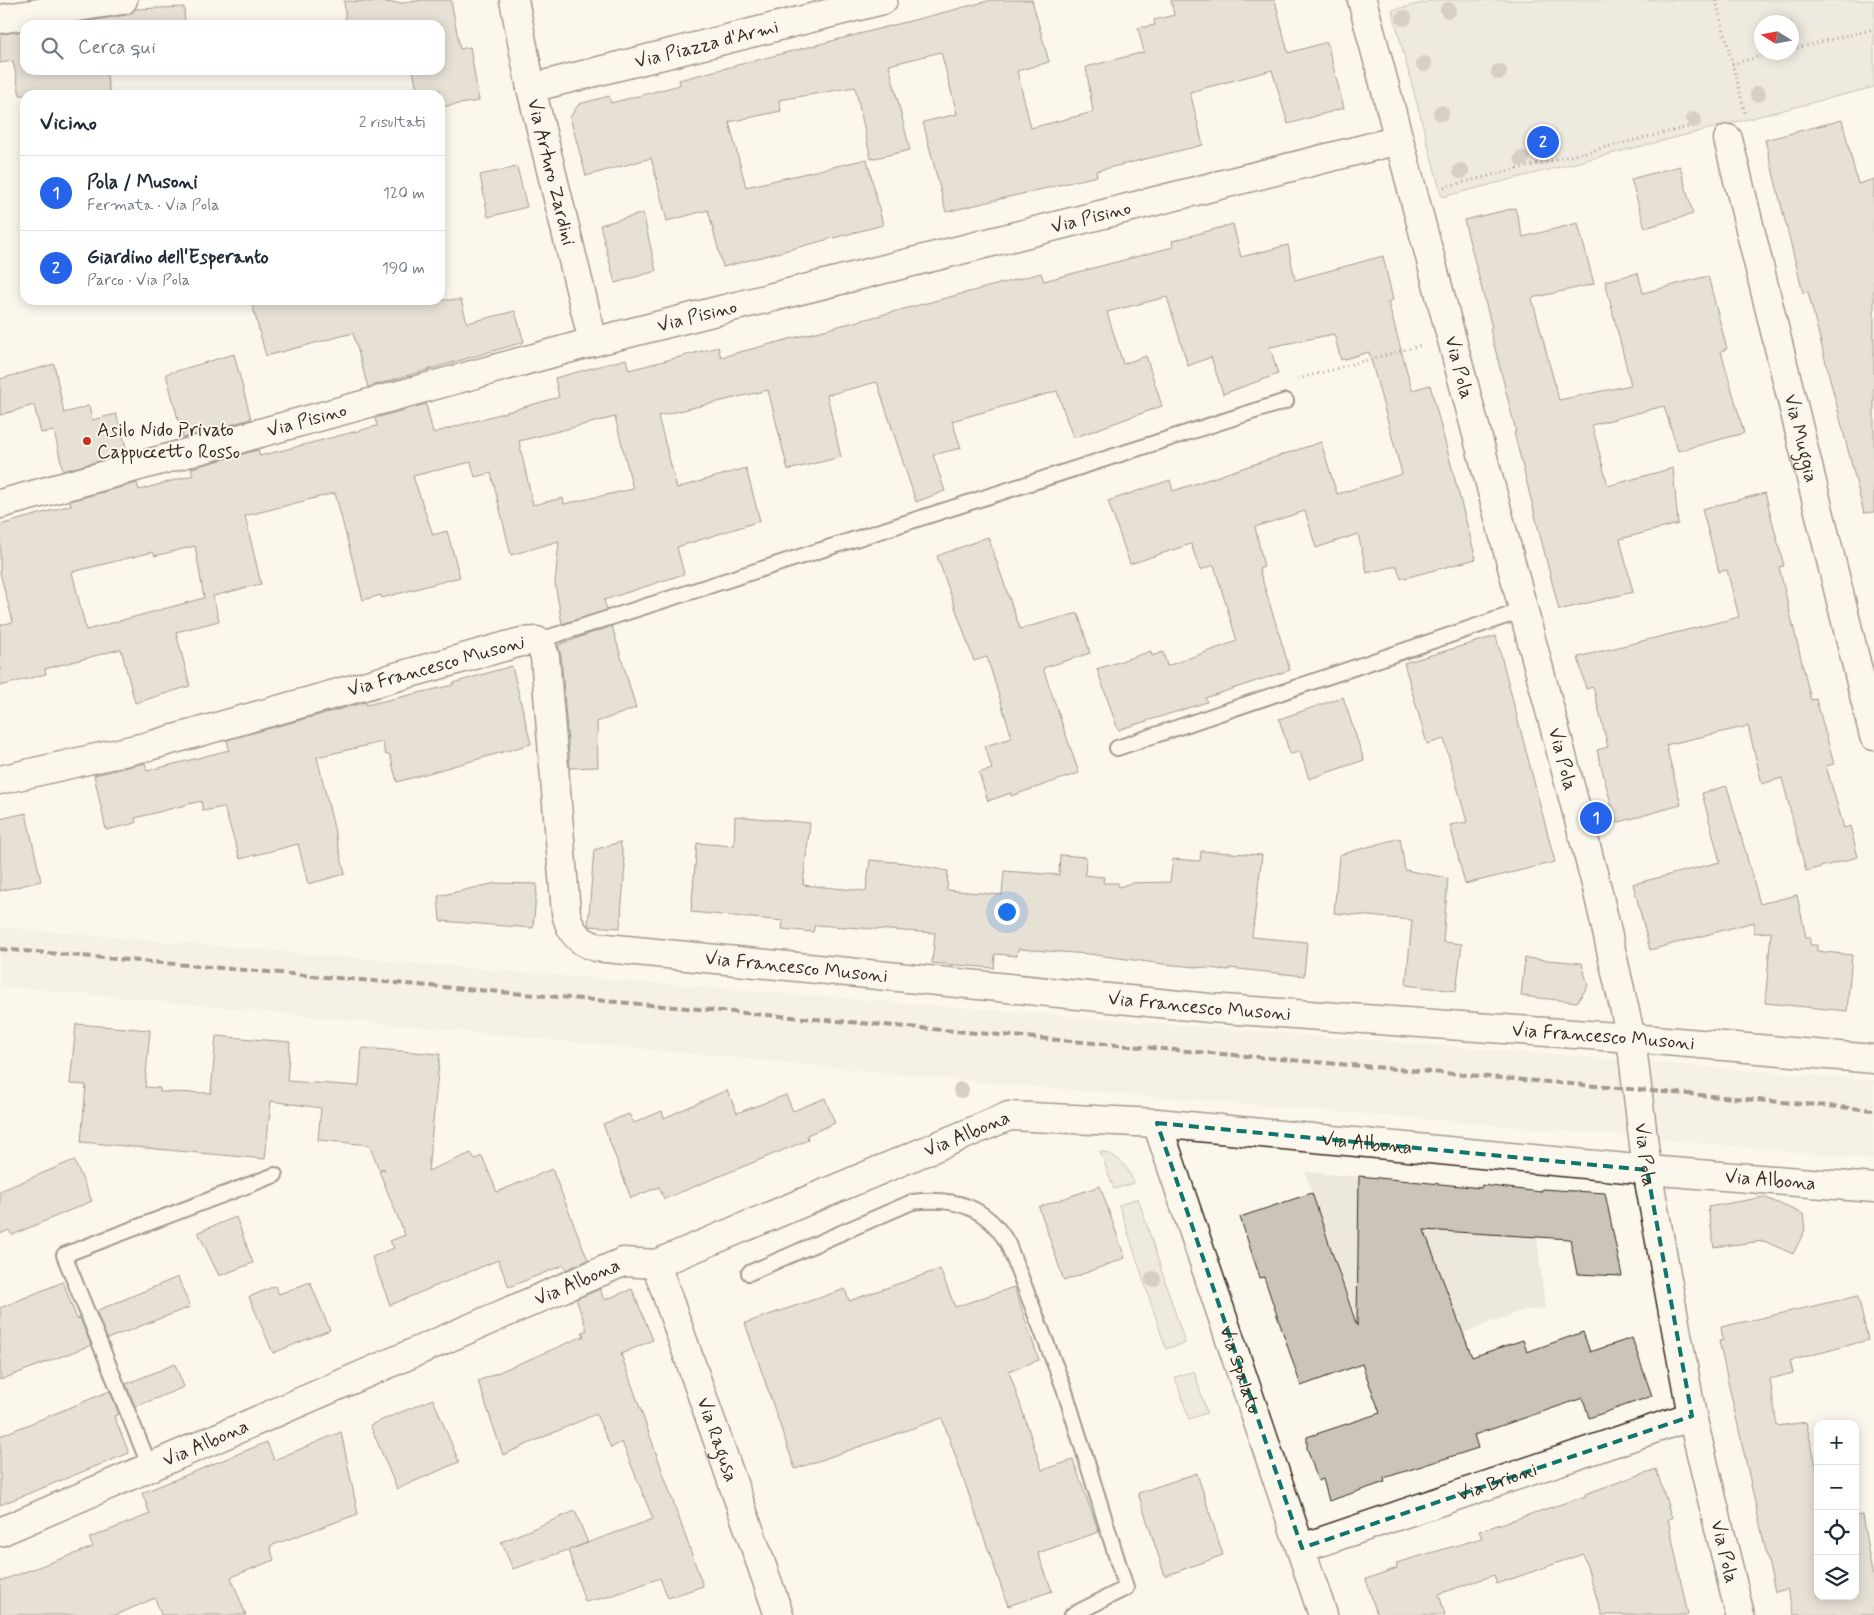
<!DOCTYPE html>
<html lang="it">
<meta charset="utf-8">
<style>
body{margin:0;font-family:Mynerve,sans-serif;background:#f2f2f3;color:#1f2937}
.controls{position:absolute;right:15px;bottom:15px;display:grid;overflow:hidden;border-radius:10px;box-shadow:0 2px 12px #0003}
.controls button{width:45px;height:45px;display:grid;place-items:center;padding:0;border:0;border-bottom:1px solid #e0e1e3;background:#fff;color:#1f2937;font:25px sans-serif}
.compass{position:absolute;left:1754px;top:15px;width:45px;height:45px;border-radius:50%;background:#fff;box-shadow:0 2px 12px #0003;rotate:281deg}
.you{position:absolute;left:1006px;top:911px;width:18px;height:18px;margin:-12px;border:4px solid #fff;border-radius:50%;background:#1a73e8;box-shadow:0 0 0 8px #1a73e833}
.badge{display:grid;place-items:center;width:32px;height:32px;border-radius:50%;background:#2563eb;color:#fff;font-size:16px;font-weight:700}
.pin{position:absolute;translate:-50% -50%;border:2px solid #fff;box-shadow:0 1px 5px #0006}
.list{margin:0;padding:0;list-style:none}
h2{display:flex;justify-content:space-between;align-items:center;height:65px;margin:0;padding:0 20px;font-size:21px}
h2 small{font-size:16px;font-weight:400;color:#747a83}
.list li{display:grid;grid-template-columns:32px 1fr auto;gap:15px;align-items:center;box-sizing:border-box;height:75px;padding:0 20px;border-top:1px solid #e0e1e3}
.list b{display:block;font-size:19px;white-space:nowrap}
.list p{margin:0;font-size:16px;white-space:nowrap;color:#747a83}
.list em{font-size:16px;font-style:normal;color:#747a83}
.icon{flex:none;width:28px;height:28px;fill:none;stroke:currentColor;stroke-width:2;stroke-linecap:round;stroke-linejoin:round}
.map{position:relative;flex:none;width:1874px;height:1615px;overflow:hidden}
.search{position:absolute;background:#fff;box-shadow:0 2px 12px #0003;left:20px;top:20px;width:425px;height:55px;display:flex;align-items:center;gap:12px;box-sizing:border-box;padding:0 18px;border-radius:15px;color:#747a83;font-size:19px}
.panel{position:absolute;background:#fff;box-shadow:0 2px 12px #0003;left:20px;top:90px;width:425px;height:215px;border-radius:15px}
.map>svg:first-child{display:block}
.built{fill:#ede8dd}
.green{fill:#dfd9ce;stroke:#8d8276;fill-rule:evenodd}
.building{fill:#ccc4b9;stroke:#3b2a1e;fill-rule:evenodd}
.lines{fill:none;stroke-linecap:round;stroke-linejoin:round}
.service-casing{stroke:#3b2a1e;stroke-width:18}
.minor-casing{stroke:#3b2a1e;stroke-width:31}
.path{stroke:#3b2a1e;stroke-width:3;stroke-dasharray:1 4;stroke-linecap:butt}
.service{stroke:#fbf7ec;stroke-width:14}
.minor{stroke:#fbf7ec;stroke-width:28}
.rail{stroke:#3b2a1e;stroke-width:4;stroke-dasharray:8 4;stroke-linecap:butt}
.tree{fill:#a89e93}
.marked{fill:none;stroke:#0f766e;stroke-width:4;stroke-dasharray:10 6;stroke-linejoin:round}
.poi-dot{fill:#c8321e;stroke:#fbf7ec;stroke-width:2}
.labels{text-anchor:middle;dominant-baseline:central;stroke-width:4;stroke-linejoin:round;paint-order:stroke}
.street-label{font-size:19px;fill:#3b2a1e;stroke:#fbf7ec}
.poi-label{font-size:19px;fill:#3b2a1e;stroke:#fbf7ec;text-anchor:start}
</style>
<div class="map">
<svg width="1874" height="1615" viewBox="0 0 1874 1615">
<rect width="100%" height="100%" fill="#fbf7ec"/>
<filter id="ink" filterUnits="userSpaceOnUse"><feTurbulence type="fractalNoise" baseFrequency=".02" numOctaves="2"/><feDisplacementMap in="SourceGraphic" scale="10" xChannelSelector="R" yChannelSelector="G"/><feConvolveMatrix kernelMatrix="1 2 1 2 8 2 1 2 1" color-interpolation-filters="sRGB"/></filter>
<g filter="url(#ink)">
<!-- built -->
<path class="built" d="M 0,927 L 577,977 L 1874,1080 L 1874,1160 L 1614,1135 L 1000,1084 L 2,986 L 0,985 Z
M 1305,1172 L 1441,1184 L 1482,1185 L 1541,1192 L 1537,1236 L 1545,1309 L 1524,1310 L 1373,1366 Z"/>
<!-- green -->
<path class="green" d="M 1436,0 L 1874,0 L 1874,87 L 1442,197 L 1392,10 ZM 1762,22 L 1792,22 L 1792,52 L 1762,52 Z
M 1100,1151 C 1119,1156 1127,1165 1134,1183 L 1114,1189 Z
M 1138,1198 L 1185,1343 L 1166,1349 L 1119,1205 Z
M 1194,1371 L 1207,1413 L 1189,1419 L 1175,1377 Z"/>
<!-- building -->
<path class="building" d="M 422,0 L 451,0 L 460,49 L 470,47 L 479,101 L 440,107 L 440,90 L 418,94 L 413,70 L 440,70 L 440,25 L 346,25 L 344,1 L 403,3 Z
M 992,0 L 1032,0 L 1049,62 L 1017,71 L 1031,128 L 1093,112 L 1086,67 L 1144,52 L 1138,28 L 1155,25 L 1154,20 L 1174,15 L 1171,0 L 1275,0 L 1288,53 L 1327,42 L 1344,108 L 1288,124 L 1272,70 L 1190,92 L 1203,145 L 1096,171 L 1097,176 L 946,212 L 923,122 L 957,114 L 941,52 L 889,65 L 910,150 L 871,159 L 855,87 L 779,100 L 781,111 L 729,122 L 746,187 L 867,159 L 883,225 L 723,267 L 708,210 L 667,221 L 651,158 L 586,176 L 570,117 L 579,104 L 609,96 L 611,103 L 680,85 L 679,80 Z
M 184,7 L 185,25 L 64,25 L 125,15 L 135,9 Z
M 25,31 L 25,70 L 106,70 L 110,95 L 20,95 L 13,61 L 0,63 L 0,34 Z
M 351,70 L 412,70 L 351,73 Z
M 1842,120 L 1858,184 L 1874,179 L 1874,512 L 1864,513 L 1808,292 L 1803,293 L 1765,140 Z
M 1680,166 L 1693,214 L 1645,228 L 1631,179 Z
M 517,167 L 527,207 L 488,217 L 480,175 Z
M 1515,208 L 1523,237 L 1578,223 L 1594,284 L 1532,298 L 1559,400 L 1631,385 L 1605,281 L 1638,273 L 1643,293 L 1708,276 L 1727,349 L 1721,351 L 1744,433 L 1678,451 L 1664,406 L 1592,425 L 1608,486 L 1673,468 L 1678,524 L 1620,539 L 1633,592 L 1559,610 L 1514,432 L 1516,431 L 1490,329 L 1492,328 L 1464,220 Z
M 643,213 L 656,271 L 615,283 L 600,225 Z
M 1233,224 L 1241,257 L 1288,245 L 1295,280 L 1383,256 L 1393,300 L 1388,302 L 1412,390 L 1430,385 L 1476,559 L 1401,579 L 1397,566 L 1367,573 L 1358,534 L 1316,548 L 1305,511 L 1255,527 L 1264,567 L 1259,569 L 1290,670 L 1205,698 L 1207,702 L 1118,730 L 1097,669 L 1151,651 L 1152,656 L 1163,652 L 1167,666 L 1237,641 L 1214,565 L 1200,570 L 1191,544 L 1130,564 L 1108,501 L 1170,480 L 1173,491 L 1321,442 L 1337,494 L 1402,474 L 1369,352 L 1341,360 L 1334,334 L 1270,347 L 1278,374 L 1223,394 L 1211,357 L 1188,366 L 1167,297 L 1107,312 L 1123,364 L 1146,356 L 1162,406 L 1073,438 L 1057,391 L 952,421 L 961,448 L 933,455 L 945,491 L 916,502 L 877,382 L 827,395 L 841,457 L 788,470 L 768,390 L 658,416 L 677,488 L 746,468 L 760,521 L 677,547 L 684,574 L 604,600 L 607,610 L 562,624 L 555,583 L 559,541 L 511,555 L 491,473 L 475,477 L 471,462 L 413,476 L 433,535 L 447,531 L 460,577 L 382,598 L 381,595 L 363,600 L 335,493 L 245,516 L 261,584 L 213,596 L 219,621 L 176,632 L 190,686 L 135,703 L 121,649 L 45,669 L 46,674 L 0,686 L 0,625 L 13,622 L 0,573 L 0,525 L 71,505 L 70,501 L 137,483 L 139,490 L 193,475 L 191,468 L 258,450 L 260,456 L 377,426 L 375,418 L 426,404 L 433,433 L 559,397 L 555,378 L 626,359 L 629,370 L 718,347 L 721,357 L 1041,273 L 1044,281 L 1173,247 L 1172,241 ZM 615,417 L 633,489 L 564,504 L 563,498 L 533,505 L 519,441 ZM 195,546 L 204,598 L 86,630 L 72,572 L 153,552 L 155,556 Z
M 251,300 L 461,300 L 467,323 L 515,311 L 524,342 L 368,387 L 353,333 L 266,356 Z
M 234,354 L 251,419 L 183,438 L 166,374 Z
M 54,364 L 64,413 L 89,406 L 92,420 L 116,414 L 128,453 L 63,471 L 54,431 L 41,433 L 34,405 L 0,415 L 0,379 Z
M 1765,493 L 1784,566 L 1779,567 L 1811,700 L 1816,699 L 1834,764 L 1826,766 L 1844,828 L 1850,826 L 1858,857 L 1806,871 L 1782,778 L 1762,784 L 1748,726 L 1666,745 L 1681,805 L 1616,823 L 1597,750 L 1608,747 L 1593,687 L 1586,689 L 1578,657 L 1739,617 L 1727,570 L 1719,572 L 1702,509 Z
M 988,537 L 1020,629 L 1078,613 L 1090,653 L 1043,668 L 1079,773 L 1011,796 L 1011,793 L 988,801 L 979,773 L 992,769 L 985,746 L 1012,738 L 987,657 L 974,661 L 937,556 Z
M 612,626 L 636,708 L 597,722 L 598,767 L 570,768 L 561,656 L 558,645 Z
M 1496,636 L 1555,862 L 1465,884 L 1450,825 L 1467,822 L 1444,739 L 1427,744 L 1404,663 Z
M 512,666 L 531,744 L 397,782 L 390,755 L 386,755 L 382,742 L 317,757 L 345,874 L 308,884 L 298,844 L 240,859 L 224,807 L 203,811 L 201,801 L 135,818 L 136,823 L 106,830 L 94,775 L 145,763 L 147,771 L 229,750 L 227,740 L 366,702 L 366,705 L 453,685 L 453,683 Z
M 1343,697 L 1364,760 L 1309,779 L 1300,752 L 1290,754 L 1279,719 Z
M 1727,786 L 1760,904 L 1797,895 L 1806,937 L 1810,937 L 1810,945 L 1817,945 L 1817,951 L 1852,955 L 1847,1011 L 1765,1003 L 1771,932 L 1754,933 L 1754,922 L 1650,950 L 1633,884 L 1720,862 L 1702,793 Z
M 26,813 L 41,881 L 0,891 L 0,819 Z
M 735,816 L 810,823 L 803,885 L 866,891 L 870,860 L 906,863 L 948,871 L 947,890 L 1002,895 L 1004,871 L 1059,875 L 1060,855 L 1086,857 L 1085,875 L 1104,877 L 1103,883 L 1118,883 L 1119,887 L 1131,883 L 1170,882 L 1173,859 L 1200,861 L 1201,851 L 1262,855 L 1252,937 L 1307,942 L 1304,976 L 1229,968 L 1229,970 L 1163,964 L 1089,954 L 1018,949 L 1017,956 L 995,954 L 994,968 L 932,963 L 935,933 L 815,925 L 813,932 L 782,929 L 783,921 L 691,912 L 697,843 L 734,846 Z
M 1400,838 L 1405,870 L 1448,878 L 1443,942 L 1462,944 L 1456,991 L 1406,985 L 1412,920 L 1334,913 L 1339,855 Z
M 620,842 L 625,865 L 620,928 L 588,926 L 594,850 Z
M 496,883 L 537,884 L 533,928 L 440,921 L 438,896 Z
M 1525,958 L 1582,963 L 1588,986 L 1577,1002 L 1521,996 Z
M 76,1024 L 150,1030 L 145,1087 L 160,1088 L 160,1092 L 211,1093 L 216,1036 L 290,1042 L 287,1081 L 359,1086 L 362,1048 L 440,1054 L 428,1171 L 471,1153 L 475,1159 L 482,1156 L 497,1192 L 552,1169 L 588,1260 L 566,1270 L 564,1265 L 509,1287 L 498,1260 L 390,1305 L 372,1257 L 394,1248 L 390,1241 L 405,1235 L 379,1171 L 385,1169 L 379,1169 L 369,1145 L 318,1140 L 321,1108 L 271,1101 L 265,1159 L 81,1142 L 86,1085 L 70,1084 Z
M 727,1090 L 737,1113 L 786,1095 L 793,1111 L 825,1098 L 835,1123 L 807,1135 L 808,1140 L 664,1199 L 659,1187 L 631,1198 L 603,1124 L 629,1114 L 634,1123 L 662,1111 L 664,1118 Z
M 74,1160 L 92,1201 L 12,1235 L 9,1230 L 0,1234 L 0,1191 Z
M 1359,1176 L 1481,1188 L 1482,1185 L 1541,1192 L 1542,1189 L 1605,1193 L 1622,1276 L 1577,1274 L 1570,1239 L 1424,1230 L 1472,1357 L 1523,1340 L 1527,1352 L 1583,1332 L 1590,1352 L 1632,1338 L 1652,1396 L 1589,1418 L 1583,1398 L 1474,1435 L 1478,1448 L 1384,1478 L 1385,1482 L 1329,1501 L 1323,1479 L 1318,1481 L 1307,1448 L 1307,1437 L 1380,1413 L 1362,1364 L 1301,1386 L 1264,1277 L 1260,1278 L 1240,1217 L 1312,1193 L 1357,1326 Z
M 1100,1186 L 1125,1258 L 1064,1281 L 1039,1207 Z
M 1764,1197 L 1803,1214 L 1805,1230 L 1793,1254 L 1764,1241 L 1714,1247 L 1708,1207 Z
M 236,1217 L 253,1263 L 219,1276 L 198,1232 Z
M 940,1269 L 955,1307 L 1014,1287 L 1039,1360 L 1009,1371 L 1042,1470 L 1073,1460 L 1099,1532 L 1038,1553 L 1052,1591 L 1008,1606 L 942,1418 L 795,1469 L 745,1323 L 845,1289 L 849,1301 Z
M 178,1277 L 190,1307 L 107,1339 L 96,1311 Z
M 63,1282 L 77,1319 L 80,1318 L 91,1345 L 0,1380 L 0,1308 Z
M 310,1282 L 330,1330 L 273,1353 L 249,1297 L 275,1286 L 279,1294 Z
M 600,1289 L 604,1300 L 632,1289 L 653,1340 L 621,1354 L 703,1586 L 668,1598 L 660,1578 L 611,1596 L 585,1602 L 568,1550 L 653,1519 L 622,1442 L 611,1448 L 596,1414 L 503,1455 L 478,1381 L 584,1336 L 582,1332 L 587,1330 L 576,1299 Z
M 1858,1296 L 1868,1340 L 1790,1361 L 1793,1373 L 1770,1379 L 1777,1426 L 1806,1422 L 1818,1474 L 1818,1596 L 1855,1596 L 1855,1516 L 1862,1515 L 1874,1584 L 1874,1615 L 1794,1615 L 1787,1589 L 1775,1592 L 1719,1341 L 1723,1340 L 1721,1327 Z
M 175,1364 L 184,1387 L 135,1407 L 126,1384 Z
M 110,1391 L 119,1414 L 114,1416 L 129,1453 L 0,1505 L 0,1436 Z
M 433,1399 L 459,1462 L 397,1489 L 370,1425 Z
M 341,1432 L 358,1514 L 270,1546 L 274,1560 L 231,1577 L 246,1615 L 161,1615 L 155,1598 L 116,1615 L 0,1615 L 0,1581 L 93,1547 L 89,1538 L 150,1514 L 142,1493 L 267,1442 L 274,1460 Z
M 1656,1469 L 1672,1518 L 1668,1519 L 1688,1615 L 1602,1615 L 1583,1554 L 1497,1584 L 1494,1575 L 1439,1594 L 1445,1615 L 1377,1615 L 1366,1579 L 1397,1568 L 1396,1563 L 1482,1538 L 1479,1531 L 1586,1496 L 1585,1494 Z
M 1197,1473 L 1223,1555 L 1165,1576 L 1138,1493 Z
M 575,1511 L 588,1543 L 513,1569 L 501,1542 Z"/>
<g class="lines">
<defs>
<path id="service" d="M 537,641 L 1286,401
M 1117,748 L 1524,610
M 749,1273 L 912,1202 C 954,1197 987,1206 1008,1244 L 1064,1388 L 1126,1588 L 1072,1615
M 150,1467 L 64,1255 L 275,1175"/>
<g id="minor">
<path id="s1" d="M 514,0 L 531,88 L 593,342"/>
<path id="s2" d="M 1362,0 L 1597,888 L 1631,1038 L 1647,1170 L 1692,1416 L 1740,1615"/>
<path d="M 0,19 L 123,0"/>
<path id="s3" d="M 531,88 L 883,0"/>
<path id="s4" d="M 1728,139 L 1874,736"/>
<path id="s5" d="M 0,504 L 593,342 L 1399,140"/>
<path id="s6" d="M 0,780 L 149,746 L 521,642 L 537,641 L 541,644 L 545,657 L 566,913 C 570,931 578,942 596,947 L 1209,1008 L 1631,1038 L 1874,1059"/>
<path id="s7" d="M 1157,1123 L 1323,1615"/>
<path id="s8" d="M 656,1264 L 779,1615"/>
<path id="s9" d="M 0,1532 L 623,1262 L 656,1264 L 1009,1116 L 1157,1123 L 1647,1170 L 1874,1188"/>
<path id="s10" d="M 1302,1548 L 1692,1416"/>
</g>
</defs>
<!-- service casing -->
<use href="#service" class="service-casing"/>
<!-- minor casing -->
<use href="#minor" class="minor-casing"/>
<!-- path -->
<path class="path" d="M 1716,0 L 1745,113
M 1792,49 L 1874,29
M 1732,64 L 1777,52
M 1444,187 L 1700,124
M 1298,379 L 1422,345"/>
<!-- service -->
<use href="#service" class="service"/>
<!-- minor -->
<use href="#minor" class="minor"/>
<!-- rail -->
<path class="rail" d="M 0,949 L 1874,1110"/>
</g>
<!-- trees -->
<g class="tree">
<circle cx="1448" cy="10" r="8"/>
<circle cx="1404" cy="18" r="8"/>
<circle cx="1424" cy="64" r="8"/>
<circle cx="1499" cy="72" r="8"/>
<circle cx="1758" cy="94" r="8"/>
<circle cx="1441" cy="113" r="8"/>
<circle cx="1694" cy="120" r="8"/>
<circle cx="1522" cy="159" r="8"/>
<circle cx="1461" cy="171" r="8"/>
<circle cx="961" cy="1090" r="8"/>
<circle cx="1153" cy="1279" r="8"/>
</g>
</g>
<!-- marked area -->
<path d="M0 0H1874V1615H0ZM 1157,1123 L 1647,1170 L 1692,1416 L 1302,1548 Z" fill="#fbf7ec" fill-opacity=".55" fill-rule="evenodd"/>
<path class="marked" d="M 1157,1123 L 1647,1170 L 1692,1416 L 1302,1548 Z"/>
<!-- markers -->
<circle class="poi-dot" cx="87" cy="441" r="5"/>
<g class="labels">
<!-- street labels -->
<g class="street-label">
<text stroke="none"><textPath href="#s3" startOffset="181">Via Piazza d'Armi</textPath></text>
<text stroke="none"><textPath href="#s1" startOffset="176">Via Arturo Zardini</textPath></text>
<text stroke="none"><textPath href="#s5" startOffset="1128">Via Pisino</textPath></text>
<text stroke="none"><textPath href="#s5" startOffset="722">Via Pisino</textPath></text>
<text stroke="none"><textPath href="#s2" startOffset="380">Via Pola</textPath></text>
<text stroke="none"><textPath href="#s5" startOffset="318">Via Pisino</textPath></text>
<text stroke="none"><textPath href="#s4" startOffset="308">Via Muggia</textPath></text>
<text stroke="none"><textPath href="#s6" startOffset="451">Via Francesco Musoni</textPath></text>
<text stroke="none"><textPath href="#s2" startOffset="785">Via Pola</textPath></text>
<text stroke="none"><textPath href="#s6" startOffset="1080">Via Francesco Musoni</textPath></text>
<text stroke="none"><textPath href="#s6" startOffset="1485">Via Francesco Musoni</textPath></text>
<text stroke="none"><textPath href="#s6" startOffset="1890">Via Francesco Musoni</textPath></text>
<text stroke="none"><textPath href="#s9" startOffset="1049">Via Albona</textPath></text>
<text stroke="none"><textPath href="#s9" startOffset="1454">Via Albona</textPath></text>
<text stroke="none"><textPath href="#s2" startOffset="1190">Via Pola</textPath></text>
<text stroke="none"><textPath href="#s9" startOffset="1859">Via Albona</textPath></text>
<text stroke="none"><textPath href="#s9" startOffset="629">Via Albona</textPath></text>
<text stroke="none"><textPath href="#s7" startOffset="260">Via Spalato</textPath></text>
<text stroke="none"><textPath href="#s8" startOffset="186">Via Ragusa</textPath></text>
<text stroke="none"><textPath href="#s9" startOffset="224">Via Albona</textPath></text>
<text stroke="none"><textPath href="#s10" startOffset="206">Via Brioni</textPath></text>
<text stroke="none"><textPath href="#s2" startOffset="1595">Via Pola</textPath></text>
</g>
<!-- poi labels -->
<g class="poi-label">
<text x="97" y="430">Asilo Nido Privato<tspan x="97" dy="22">Cappuccetto Rosso</tspan></text>
</g>
</g>
</svg>
<div class="controls">
<button>+</button>
<button>−</button>
<button><svg class="icon" aria-label="locate" viewBox="0 0 24 24"><circle cx="12" cy="12" r="6"/><path d="M12 2v4M12 18v4M2 12h4M18 12h4"/></svg></button>
<button><svg class="icon" aria-label="layers" viewBox="0 0 24 24"><path d="M12 4l9 5-9 5-9-5zM3 14l9 5 9-5"/></svg></button>
</div>
<svg class="compass" viewBox="-18 -18 36 36"><path d="M0-13l5 13h-10z" fill="#e53935"/><path d="M0 13l5-13h-10z" fill="#747a83"/></svg>
<div class="you"></div>
<div class="pin badge" style="left:1596px;top:818px">1</div>
<div class="pin badge" style="left:1543px;top:142px">2</div>
<div class="search"><svg class="icon" aria-label="search" viewBox="0 0 24 24"><circle cx="10" cy="10" r="6"/><path d="M15 15l6 6"/></svg>Cerca qui</div>
<section class="panel">
<h2>Vicino<small>2 risultati</small></h2>
<ul class="list">
<li><span class="badge">1</span><div><b>Pola / Musoni</b><p>Fermata · Via Pola</p></div><em>120 m</em></li>
<li><span class="badge">2</span><div><b>Giardino dell'Esperanto</b><p>Parco · Via Pola</p></div><em>190 m</em></li>
</ul>
</section>
</div>
